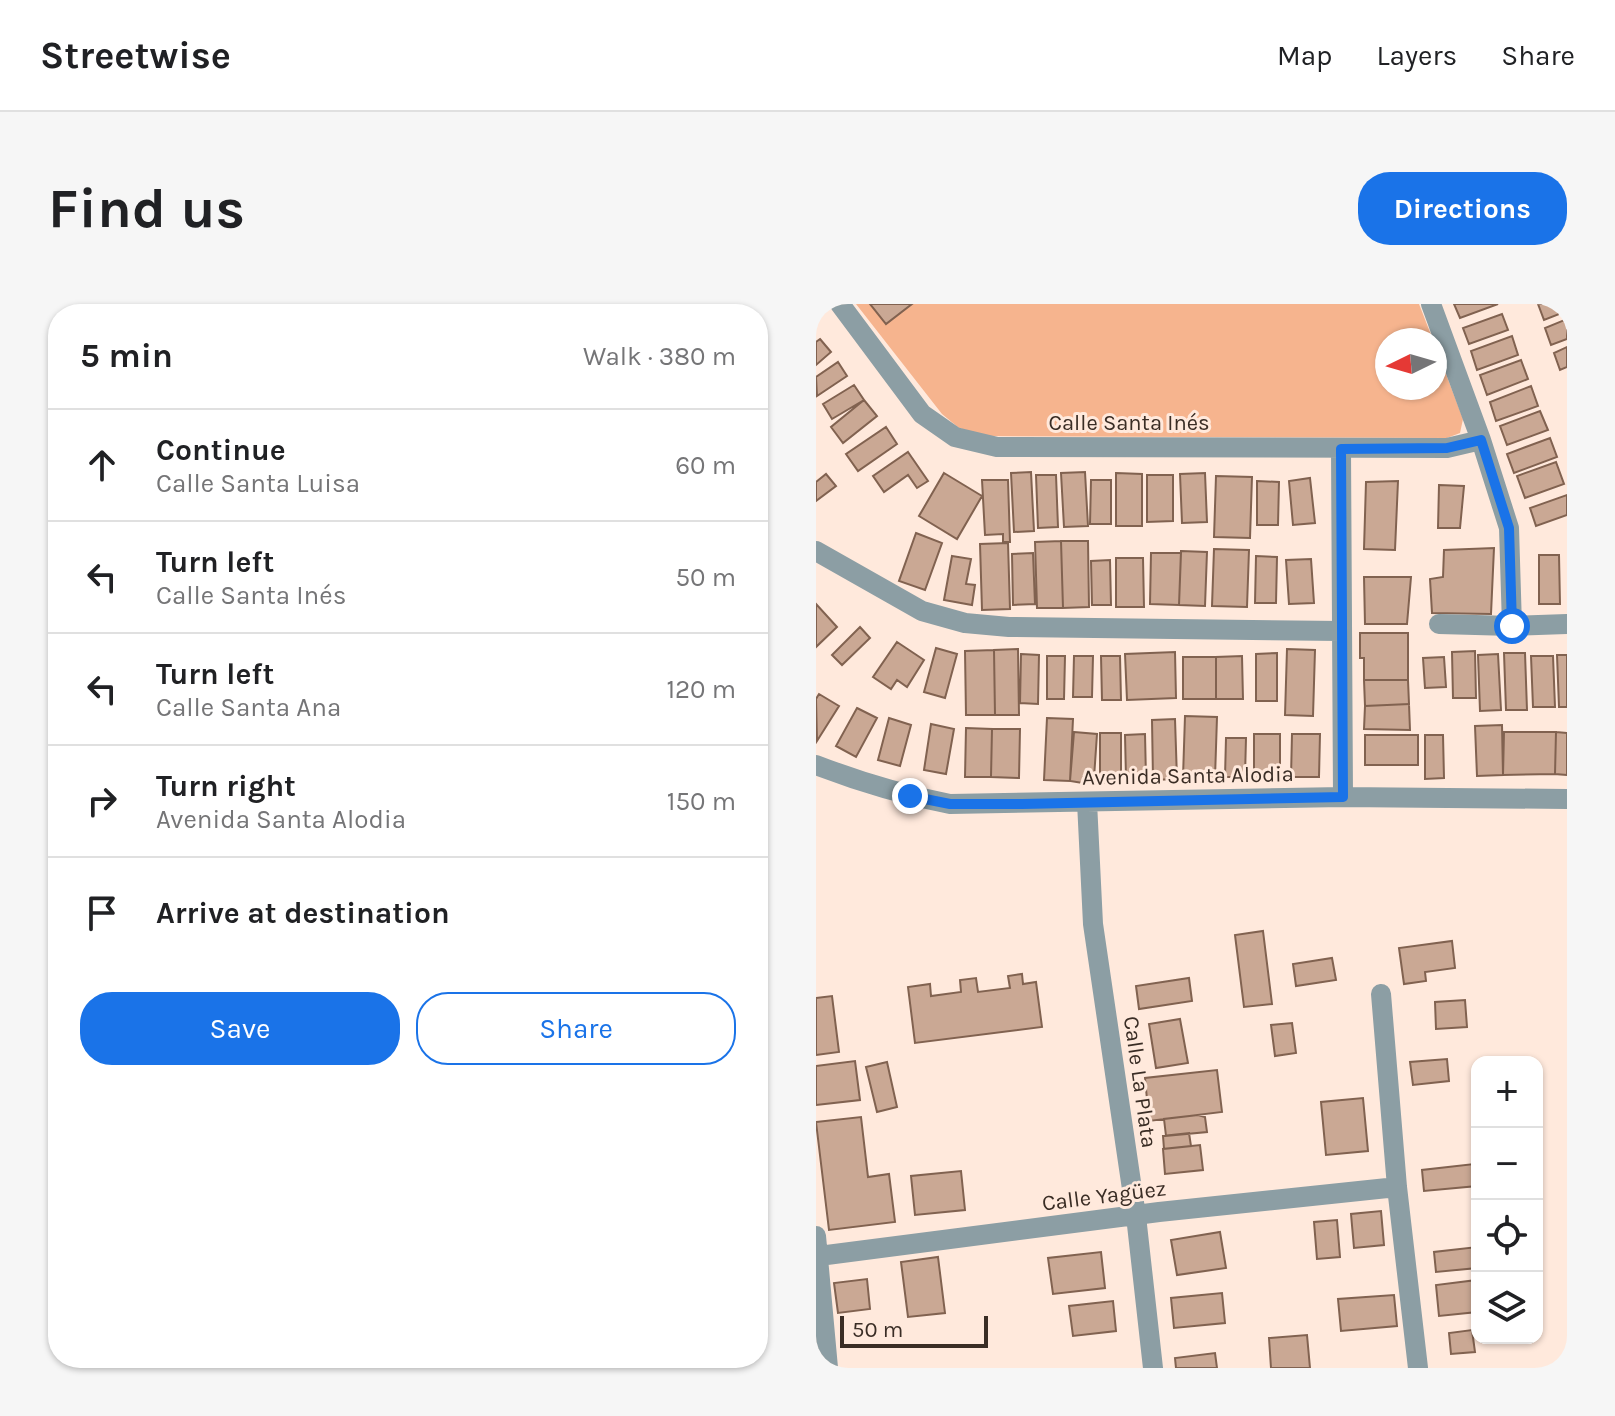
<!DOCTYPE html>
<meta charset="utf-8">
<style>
body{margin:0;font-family:Karla,sans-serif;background:#f6f6f6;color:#202124}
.controls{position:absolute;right:24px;bottom:24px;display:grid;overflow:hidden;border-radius:16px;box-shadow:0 2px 6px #0004}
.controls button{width:72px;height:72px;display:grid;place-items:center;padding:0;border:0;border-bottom:2px solid #e0e0e0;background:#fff;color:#202124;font:40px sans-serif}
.compass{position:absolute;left:559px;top:24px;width:72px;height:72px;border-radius:50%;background:#fff;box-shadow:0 2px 6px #0004;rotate:265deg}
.scale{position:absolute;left:24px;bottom:20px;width:148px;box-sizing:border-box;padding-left:8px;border:4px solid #3a2d25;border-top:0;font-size:22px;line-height:28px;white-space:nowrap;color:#3a2d25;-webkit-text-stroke:6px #ffe9dc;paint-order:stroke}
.stop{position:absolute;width:24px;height:24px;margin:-18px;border:6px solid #1a73e8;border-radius:50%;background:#fff}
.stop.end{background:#1a73e8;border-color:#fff;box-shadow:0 2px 8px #0008}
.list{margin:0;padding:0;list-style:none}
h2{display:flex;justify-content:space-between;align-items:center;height:104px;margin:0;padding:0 32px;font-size:34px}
h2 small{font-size:26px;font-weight:400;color:#757577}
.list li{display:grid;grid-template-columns:52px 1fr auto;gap:24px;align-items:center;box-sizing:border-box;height:112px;padding:0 32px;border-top:2px solid #e0e0e0}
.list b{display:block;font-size:30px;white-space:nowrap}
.list p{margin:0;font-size:26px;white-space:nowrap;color:#757577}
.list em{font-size:26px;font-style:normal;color:#757577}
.actions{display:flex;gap:16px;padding:24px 32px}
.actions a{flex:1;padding:18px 0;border:2px solid #1a73e8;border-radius:32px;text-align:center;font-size:28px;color:#1a73e8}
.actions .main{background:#1a73e8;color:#fff}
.icon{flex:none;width:44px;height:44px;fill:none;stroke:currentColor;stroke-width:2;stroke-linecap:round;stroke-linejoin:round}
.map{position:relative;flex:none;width:751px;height:1064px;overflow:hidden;border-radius:32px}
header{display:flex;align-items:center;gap:48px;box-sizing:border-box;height:112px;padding:0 40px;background:#fff;border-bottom:2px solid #e0e0e0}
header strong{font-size:38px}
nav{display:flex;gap:44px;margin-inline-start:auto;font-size:28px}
.intro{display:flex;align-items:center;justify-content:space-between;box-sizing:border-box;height:192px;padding:0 48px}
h1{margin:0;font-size:56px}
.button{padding:20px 36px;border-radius:32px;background:#1a73e8;color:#fff;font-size:28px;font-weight:700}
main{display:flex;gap:48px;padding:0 48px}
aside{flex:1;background:#fff;border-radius:32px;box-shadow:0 2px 6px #0004}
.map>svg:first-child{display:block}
.green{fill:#f6b48e}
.building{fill:#caa894;stroke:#816250;stroke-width:2}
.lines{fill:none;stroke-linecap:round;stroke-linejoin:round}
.minor{stroke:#8c9ea4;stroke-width:20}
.route{stroke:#1a73e8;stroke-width:10}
.labels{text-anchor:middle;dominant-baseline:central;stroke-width:6;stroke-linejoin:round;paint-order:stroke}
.street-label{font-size:22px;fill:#3a2d25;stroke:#ffe9dc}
</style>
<header>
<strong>Streetwise</strong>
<nav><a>Map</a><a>Layers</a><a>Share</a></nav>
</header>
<div class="intro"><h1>Find us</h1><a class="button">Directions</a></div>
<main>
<aside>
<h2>5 min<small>Walk · 380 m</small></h2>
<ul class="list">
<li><svg class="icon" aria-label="ahead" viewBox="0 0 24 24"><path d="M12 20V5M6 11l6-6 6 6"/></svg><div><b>Continue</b><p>Calle Santa Luisa</p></div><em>60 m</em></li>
<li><svg class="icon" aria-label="left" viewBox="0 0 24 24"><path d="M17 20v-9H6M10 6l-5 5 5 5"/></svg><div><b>Turn left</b><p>Calle Santa Inés</p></div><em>50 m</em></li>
<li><svg class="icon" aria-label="left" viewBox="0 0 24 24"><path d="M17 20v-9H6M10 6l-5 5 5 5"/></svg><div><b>Turn left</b><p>Calle Santa Ana</p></div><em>120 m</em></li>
<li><svg class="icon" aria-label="right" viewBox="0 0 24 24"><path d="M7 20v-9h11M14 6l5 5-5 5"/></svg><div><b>Turn right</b><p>Avenida Santa Alodia</p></div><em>150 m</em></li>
<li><svg class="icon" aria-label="arrive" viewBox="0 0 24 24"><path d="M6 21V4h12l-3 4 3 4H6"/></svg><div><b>Arrive at destination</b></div></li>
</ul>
<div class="actions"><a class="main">Save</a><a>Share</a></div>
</aside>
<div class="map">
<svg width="751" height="1064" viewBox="0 0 751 1064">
<rect width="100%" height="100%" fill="#ffe9dc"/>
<!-- green -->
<path class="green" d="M 40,0 L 603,0 L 617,36 L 571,36 L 571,84 L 619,84 L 619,41 L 647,115 L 644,129 L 631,134 L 170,132 L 143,124 L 126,110 Z"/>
<!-- building -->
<path class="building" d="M 54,0 L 96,0 L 70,20 Z
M 638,0 L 682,0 L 644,14 Z
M 722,0 L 751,0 L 751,7 L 728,16 Z
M 686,10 L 692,26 L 653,40 L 647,24 Z
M 751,15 L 751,35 L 735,41 L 729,24 Z
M 696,32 L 702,51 L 661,66 L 655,47 Z
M 4,35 L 15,48 L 0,61 L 0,38 Z
M 751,43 L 751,63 L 744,66 L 738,49 Z
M 705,56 L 712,75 L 671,91 L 664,71 Z
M 22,58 L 31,72 L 1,92 L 0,73 Z
M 38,81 L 48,96 L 16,115 L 7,100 Z
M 715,82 L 722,102 L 680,117 L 674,98 Z
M 48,96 L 61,112 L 27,139 L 15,123 Z
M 724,107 L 732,126 L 691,141 L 684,122 Z
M 70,123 L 81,140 L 42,167 L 30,150 Z
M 734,134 L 741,153 L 698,169 L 691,150 Z
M 92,148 L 112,177 L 101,184 L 92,171 L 68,188 L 57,172 Z
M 740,158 L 748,180 L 709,194 L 701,172 Z
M 215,168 L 218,227 L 198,228 L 195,169 Z
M 269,168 L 272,222 L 248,223 L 245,169 Z
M 128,169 L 166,192 L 141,235 L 103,212 Z
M 300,169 L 326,170 L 326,222 L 300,222 Z
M 389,169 L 391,218 L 366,219 L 364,170 Z
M 10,170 L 20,182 L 0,197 L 0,178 Z
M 220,171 L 240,171 L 242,223 L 222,224 Z
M 331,171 L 357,171 L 357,217 L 331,218 Z
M 400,172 L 436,173 L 434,234 L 398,233 Z
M 494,174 L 499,219 L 477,221 L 473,177 Z
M 166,176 L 192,176 L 194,238 L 187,238 L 187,230 L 169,231 Z
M 275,176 L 295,176 L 295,220 L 274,220 Z
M 441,177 L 463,178 L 462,221 L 441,221 Z
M 582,177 L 579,246 L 548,245 L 550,178 Z
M 623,181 L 648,182 L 644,224 L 622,224 Z
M 751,191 L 751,211 L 720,222 L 714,204 Z
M 100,229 L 126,239 L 109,286 L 83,277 Z
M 245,237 L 247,304 L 221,304 L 219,238 Z
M 245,237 L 272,237 L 273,303 L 247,304 Z
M 192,239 L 194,305 L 166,306 L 164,240 Z
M 678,244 L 675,310 L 616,309 L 614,275 L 627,273 L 628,246 Z
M 398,245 L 433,246 L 431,303 L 396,302 Z
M 365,247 L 391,248 L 389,302 L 363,301 Z
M 217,249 L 219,300 L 197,301 L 196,250 Z
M 335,249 L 365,249 L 363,301 L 334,300 Z
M 723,251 L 743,251 L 744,300 L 723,300 Z
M 136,252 L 155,255 L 150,280 L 159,281 L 156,301 L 128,296 Z
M 440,252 L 461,253 L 460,299 L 439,299 Z
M 300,254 L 327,254 L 328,303 L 300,303 Z
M 495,255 L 498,299 L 473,300 L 470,256 Z
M 294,256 L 295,301 L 276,301 L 275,257 Z
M 548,273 L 595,273 L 591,320 L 549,320 Z
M 0,300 L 21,323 L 0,343 Z
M 44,323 L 54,334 L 26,361 L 16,351 Z
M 544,329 L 592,329 L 592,376 L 548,376 L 548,354 L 544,354 Z
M 81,338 L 108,356 L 91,383 L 81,376 L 75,385 L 57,373 Z
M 120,344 L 141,350 L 129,394 L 108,388 Z
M 202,345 L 203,411 L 179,411 L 178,346 Z
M 471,345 L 499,346 L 497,412 L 469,411 Z
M 178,346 L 179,411 L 150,411 L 149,347 Z
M 659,347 L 660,394 L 637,394 L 636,348 Z
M 359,348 L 360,394 L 311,396 L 309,350 Z
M 461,349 L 461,397 L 440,397 L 440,350 Z
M 688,349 L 709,349 L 711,406 L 690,406 Z
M 205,350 L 223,351 L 222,400 L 204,399 Z
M 682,350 L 685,406 L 664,407 L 662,351 Z
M 741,351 L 751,351 L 751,403 L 743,403 Z
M 231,352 L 249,352 L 248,395 L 231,395 Z
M 258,352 L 277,352 L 276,393 L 257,393 Z
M 285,352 L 304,352 L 305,396 L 286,396 Z
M 426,352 L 427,395 L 400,395 L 400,353 Z
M 715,352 L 737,352 L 739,403 L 717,403 Z
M 367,353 L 400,353 L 400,395 L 367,395 Z
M 628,353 L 630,383 L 609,384 L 607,354 Z
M 548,376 L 592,376 L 593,400 L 549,402 Z
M 3,390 L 23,402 L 1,437 L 0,395 Z
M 593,400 L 594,426 L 548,425 L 549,402 Z
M 41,404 L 61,414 L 40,453 L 20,442 Z
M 369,412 L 401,413 L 399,474 L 367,473 Z
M 73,414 L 95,421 L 84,462 L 62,456 Z
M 231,414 L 257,415 L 254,477 L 228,476 Z
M 359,415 L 361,475 L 337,476 L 336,416 Z
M 115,420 L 138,425 L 130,470 L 108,466 Z
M 686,421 L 687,471 L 661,472 L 659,422 Z
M 150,424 L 176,425 L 175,473 L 149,473 Z
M 176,425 L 204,425 L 203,474 L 175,473 Z
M 258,428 L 281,430 L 278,474 L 267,473 L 267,479 L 254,477 Z
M 688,428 L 740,428 L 739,470 L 687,471 Z
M 740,428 L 751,429 L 751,471 L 739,470 Z
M 284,429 L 305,429 L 305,478 L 284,479 Z
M 329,430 L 330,474 L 310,474 L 309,431 Z
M 438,430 L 464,430 L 464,474 L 438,473 Z
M 476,430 L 504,430 L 503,473 L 475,473 Z
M 549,431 L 602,431 L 602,461 L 549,461 Z
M 609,431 L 627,431 L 628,474 L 609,475 Z
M 410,434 L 430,434 L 429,473 L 409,473 Z
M 447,627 L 456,700 L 428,703 L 419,631 Z
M 636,637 L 639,664 L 609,668 L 610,677 L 588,680 L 583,644 Z
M 516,654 L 520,676 L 480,682 L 477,660 Z
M 206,670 L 207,680 L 220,678 L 226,723 L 99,739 L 92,683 L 114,680 L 115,692 L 145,688 L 144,676 L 160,674 L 162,688 L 194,684 L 192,672 Z
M 373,674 L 376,697 L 323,705 L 320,682 Z
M 16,692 L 23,748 L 0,751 L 0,694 Z
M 649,696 L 651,723 L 620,725 L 619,698 Z
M 364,715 L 372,759 L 340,764 L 333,720 Z
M 476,719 L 480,749 L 459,752 L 455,721 Z
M 631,755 L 633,777 L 597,781 L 594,758 Z
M 39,757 L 44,796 L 0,801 L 0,762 Z
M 71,758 L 81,803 L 61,808 L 50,763 Z
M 401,766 L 406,808 L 333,817 L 329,774 Z
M 547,794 L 552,847 L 510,851 L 505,798 Z
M 382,811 L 389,813 L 391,828 L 350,832 L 348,815 Z
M 45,813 L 52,873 L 73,870 L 79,918 L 13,926 L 0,818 Z
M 373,829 L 375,842 L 348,845 L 347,832 Z
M 384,841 L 387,866 L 349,870 L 347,845 Z
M 658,860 L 661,882 L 608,887 L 606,866 Z
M 145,867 L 149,906 L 99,911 L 95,872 Z
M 565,907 L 568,941 L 538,944 L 535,910 Z
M 521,916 L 524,953 L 501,955 L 498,918 Z
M 404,928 L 410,964 L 361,971 L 355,936 Z
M 661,943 L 661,964 L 620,968 L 618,948 Z
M 285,948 L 289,984 L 237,990 L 232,954 Z
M 122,953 L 129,1009 L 92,1013 L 85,958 Z
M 51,975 L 54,1005 L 22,1009 L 18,979 Z
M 661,976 L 661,1008 L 623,1012 L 620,981 Z
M 406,989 L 409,1019 L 358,1024 L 355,994 Z
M 578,991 L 581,1022 L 525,1027 L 522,995 Z
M 297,997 L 300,1027 L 257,1032 L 253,1002 Z
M 656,1026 L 659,1048 L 635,1050 L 633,1029 Z
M 491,1031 L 494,1064 L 455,1064 L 453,1034 Z
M 399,1049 L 401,1064 L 360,1064 L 359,1054 Z"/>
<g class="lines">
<!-- minor -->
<path class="minor" d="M 24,0 L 106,110 L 139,133 L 181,143 L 631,144 L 665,136
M 615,0 L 665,136 L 693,224 L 696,322
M 525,145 L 527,493
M 0,247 L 106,307 L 149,319 L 193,323 L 525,327
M 623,320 L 696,322 L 751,320
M 0,461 C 44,478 88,491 134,500 L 527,493 L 751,495
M 271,498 L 277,620 L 320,912 L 337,1064
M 565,690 L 581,883 L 602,1064
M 0,932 L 12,1064
M 3,952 L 343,908 L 581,883"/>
</g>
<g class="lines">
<!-- route -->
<path class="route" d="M 94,492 L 134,500 L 206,500 L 527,493 L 525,145 L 631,144 L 665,136 L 693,224 L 696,322"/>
</g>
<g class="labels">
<!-- street labels -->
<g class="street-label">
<text x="313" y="119">Calle Santa Inés</text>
<text transform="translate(372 472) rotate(-1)">Avenida Santa Alodia</text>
<text transform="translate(324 778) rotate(82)">Calle La Plata</text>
<text transform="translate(288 892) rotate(-7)">Calle Yagüez</text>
</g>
</g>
</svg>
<div class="controls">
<button>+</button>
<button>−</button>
<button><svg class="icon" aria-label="locate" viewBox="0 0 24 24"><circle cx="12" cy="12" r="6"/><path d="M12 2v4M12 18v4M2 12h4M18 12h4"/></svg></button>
<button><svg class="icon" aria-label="layers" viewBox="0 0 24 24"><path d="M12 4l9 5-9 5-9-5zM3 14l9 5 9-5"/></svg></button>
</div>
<svg class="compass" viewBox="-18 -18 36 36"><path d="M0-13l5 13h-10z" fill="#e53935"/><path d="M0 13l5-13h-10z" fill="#757577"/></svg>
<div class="scale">50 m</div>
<div class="stop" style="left:696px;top:322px"></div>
<div class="stop end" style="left:94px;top:492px"></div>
</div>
</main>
